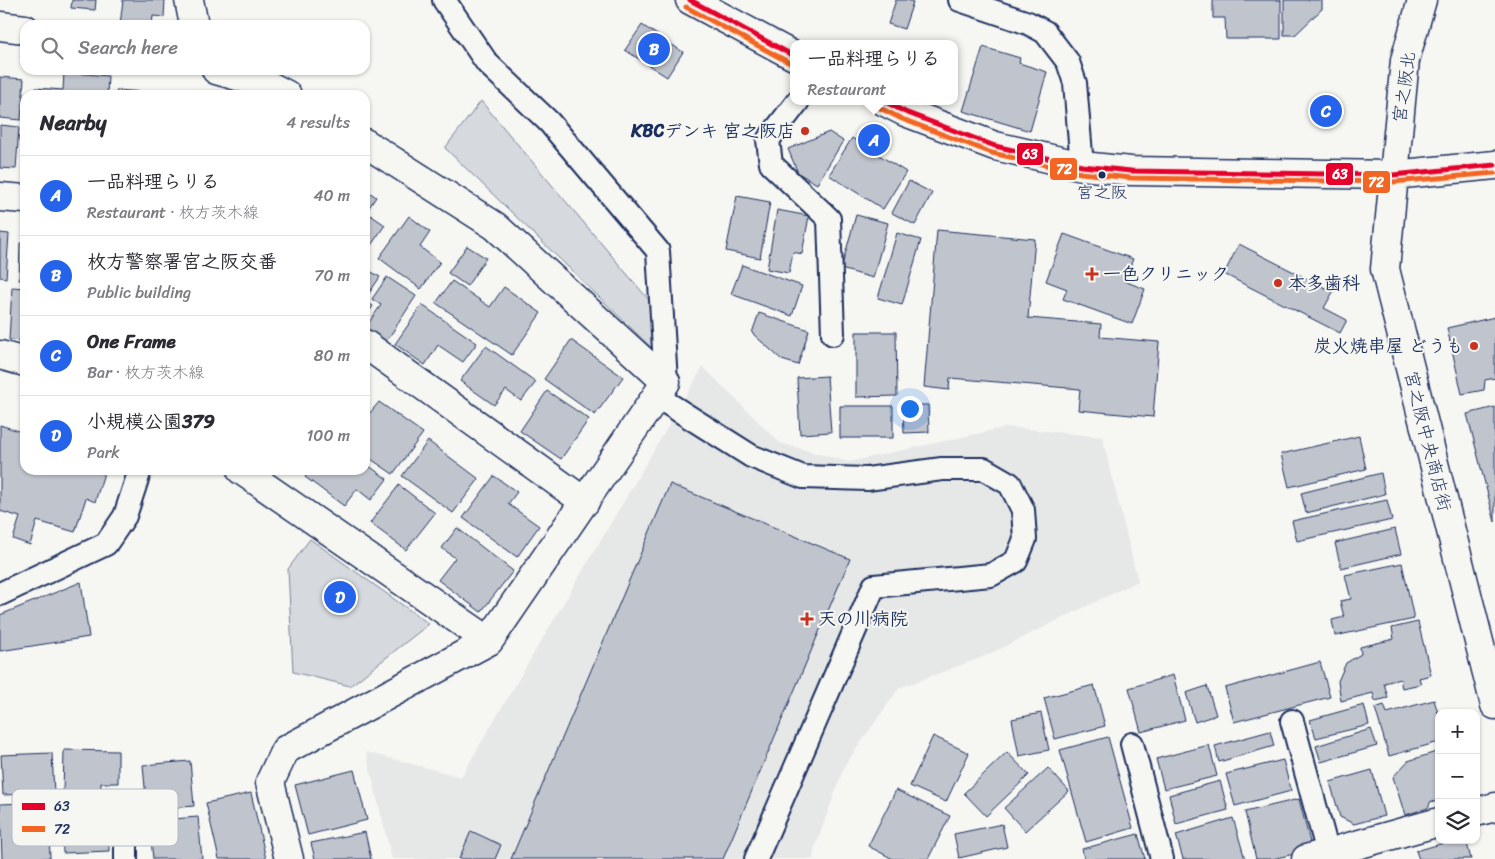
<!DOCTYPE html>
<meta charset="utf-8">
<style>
body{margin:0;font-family:Sriracha,"Klee One",sans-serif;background:#f7f7f7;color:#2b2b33}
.controls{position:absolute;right:15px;bottom:15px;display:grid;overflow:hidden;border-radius:10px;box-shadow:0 1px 4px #0004}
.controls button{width:45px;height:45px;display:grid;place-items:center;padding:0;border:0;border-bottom:1px solid #e1e1e2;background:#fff;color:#2b2b33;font:25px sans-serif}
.you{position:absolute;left:909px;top:408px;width:18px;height:18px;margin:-12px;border:4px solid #fff;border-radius:50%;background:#1a73e8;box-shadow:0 0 0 8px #1a73e833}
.badge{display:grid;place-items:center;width:32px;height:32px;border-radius:50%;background:#2563eb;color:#fff;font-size:16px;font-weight:700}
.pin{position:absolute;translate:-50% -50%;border:2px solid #fff;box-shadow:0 1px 5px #0006}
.popup{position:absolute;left:790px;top:40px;width:168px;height:65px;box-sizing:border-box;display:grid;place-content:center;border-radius:10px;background:#fff;filter:drop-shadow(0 1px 4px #0005);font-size:16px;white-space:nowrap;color:#7c7c81}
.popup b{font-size:19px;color:#2b2b33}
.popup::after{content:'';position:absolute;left:50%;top:100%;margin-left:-10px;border:10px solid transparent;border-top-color:#fff}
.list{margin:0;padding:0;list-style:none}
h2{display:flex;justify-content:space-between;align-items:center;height:65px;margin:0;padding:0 20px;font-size:21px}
h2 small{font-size:16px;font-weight:400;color:#7c7c81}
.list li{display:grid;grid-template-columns:32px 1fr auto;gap:15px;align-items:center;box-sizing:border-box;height:80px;padding:0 20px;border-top:1px solid #e1e1e2}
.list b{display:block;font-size:19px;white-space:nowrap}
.list p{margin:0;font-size:16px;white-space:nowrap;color:#7c7c81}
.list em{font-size:16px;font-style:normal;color:#7c7c81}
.icon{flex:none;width:28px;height:28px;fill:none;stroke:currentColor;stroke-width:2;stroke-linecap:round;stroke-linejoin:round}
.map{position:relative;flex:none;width:1495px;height:859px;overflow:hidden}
.search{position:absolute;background:#fff;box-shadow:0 1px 4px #0004;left:20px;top:20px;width:350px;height:55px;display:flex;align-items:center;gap:12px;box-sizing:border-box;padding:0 18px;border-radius:15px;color:#7c7c81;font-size:19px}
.panel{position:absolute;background:#fff;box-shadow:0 1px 4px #0004;left:20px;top:90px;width:350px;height:385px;border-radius:15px}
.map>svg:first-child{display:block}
.built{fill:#e6e7e7}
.green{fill:#d6d9dd;stroke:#78849e}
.building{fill:#c0c4cd;stroke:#1b2f5e}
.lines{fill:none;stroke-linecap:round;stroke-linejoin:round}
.lane-casing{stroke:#1b2f5e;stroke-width:26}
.street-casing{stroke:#1b2f5e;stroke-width:31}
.secondary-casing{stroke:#1b2f5e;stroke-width:31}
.lane{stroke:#f6f6f2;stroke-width:22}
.street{stroke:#f6f6f2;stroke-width:28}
.secondary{stroke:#f6f6f2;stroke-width:28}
.bus-1-casing{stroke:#f6f6f2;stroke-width:9}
.bus-2-casing{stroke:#f6f6f2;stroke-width:9}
.bus-1{stroke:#e4002b;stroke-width:5}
.bus-2{stroke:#f26522;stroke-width:5}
.poi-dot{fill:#c8321e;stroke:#f6f6f2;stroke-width:2}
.bus-dot{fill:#1b2f5e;stroke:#f6f6f2;stroke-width:2}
.labels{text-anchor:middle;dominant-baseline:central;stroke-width:4;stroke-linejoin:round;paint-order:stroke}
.bus-label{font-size:17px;fill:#1b2f5e;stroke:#f6f6f2}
.street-label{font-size:18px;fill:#1b2f5e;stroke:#f6f6f2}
.poi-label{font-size:18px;font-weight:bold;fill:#1b2f5e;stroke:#f6f6f2;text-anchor:start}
.key{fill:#f6f6f2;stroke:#b4bac6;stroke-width:1}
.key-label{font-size:14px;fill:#1b2f5e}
.line-badge{stroke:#f6f6f2;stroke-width:2}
.badge-label{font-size:14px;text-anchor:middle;font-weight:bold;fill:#fff}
</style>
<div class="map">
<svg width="1495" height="859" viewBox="0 0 1495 859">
<rect width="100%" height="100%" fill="#f6f6f2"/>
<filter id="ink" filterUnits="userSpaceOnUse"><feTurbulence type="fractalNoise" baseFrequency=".02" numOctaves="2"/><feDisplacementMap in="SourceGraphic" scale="10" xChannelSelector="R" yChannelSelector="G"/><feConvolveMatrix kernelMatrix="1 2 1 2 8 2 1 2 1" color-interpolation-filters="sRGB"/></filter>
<g filter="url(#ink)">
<!-- built -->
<path class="built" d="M 703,367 L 780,443 L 849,462 L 1008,427 L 1102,437 L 1138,581 L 983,657 L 899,688 L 845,765 L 814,850 L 813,859 L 392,859 L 366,752 L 461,777 Z"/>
<!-- green -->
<path class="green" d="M 481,101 L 649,300 L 658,354 L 445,148 Z
M 310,539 L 429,624 L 350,686 L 293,672 L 288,569 Z"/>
<!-- building -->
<path class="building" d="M 72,0 L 96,0 L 95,10 L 71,8 Z
M 123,0 L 165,0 L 164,17 L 153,16 L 152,25 L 120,25 Z
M 896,0 L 907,0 L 913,2 L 904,29 L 888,24 Z
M 1213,0 L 1281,0 L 1281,39 L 1226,39 L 1225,18 L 1213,18 Z
M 1284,0 L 1322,0 L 1322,9 L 1295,35 L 1284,35 Z
M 642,25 L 683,52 L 667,77 L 625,50 Z
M 983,47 L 1020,58 L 1019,63 L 1047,72 L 1030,131 L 963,111 Z
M 64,72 L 108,76 L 107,95 L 36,95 L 36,88 L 63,90 Z
M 0,77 L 24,79 L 21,120 L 0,118 Z
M 117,90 L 184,95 L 116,95 Z
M 0,125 L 19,127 L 16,169 L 0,168 Z
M 829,132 L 843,141 L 817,184 L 798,173 L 788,149 Z
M 852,138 L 906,172 L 883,209 L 829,175 Z
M 909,181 L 932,193 L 915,225 L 892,213 Z
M 365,189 L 376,197 L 366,212 L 385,225 L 367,251 L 365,250 Z
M 737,196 L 770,202 L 760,258 L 726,251 Z
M 777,210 L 809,216 L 802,254 L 793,252 L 789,273 L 767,269 Z
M 856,215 L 888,223 L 873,278 L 841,269 Z
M 409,216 L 430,232 L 420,247 L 440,262 L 421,289 L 379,258 Z
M 937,230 L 1035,239 L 1028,318 L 1101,324 L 1100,337 L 1159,342 L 1153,417 L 1078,410 L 1080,389 L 950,378 L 949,390 L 924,387 Z
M 0,233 L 9,234 L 6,278 L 0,277 Z
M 897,233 L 921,240 L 902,305 L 878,298 Z
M 1064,234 L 1133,259 L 1124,281 L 1145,289 L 1132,324 L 1063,299 L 1067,289 L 1046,281 Z
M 20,243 L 25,244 L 25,280 L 19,280 Z
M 1239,244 L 1333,292 L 1324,308 L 1347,320 L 1340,333 L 1224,274 Z
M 467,246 L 486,258 L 467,286 L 448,273 Z
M 742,265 L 802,286 L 792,316 L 731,294 Z
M 365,268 L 380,277 L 365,299 Z
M 387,277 L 416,296 L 386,342 L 365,328 L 381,305 L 372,299 Z
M 452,281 L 490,307 L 504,287 L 541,313 L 512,355 L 436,303 Z
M 12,287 L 25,288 L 25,341 L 9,340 Z
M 365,301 L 373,306 L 365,318 Z
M 422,305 L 477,343 L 463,362 L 438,345 L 425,365 L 395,344 Z
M 759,313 L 809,330 L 798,365 L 782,360 L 752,333 Z
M 1495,317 L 1495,378 L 1485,380 L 1484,390 L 1462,394 L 1447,328 Z
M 856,332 L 896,332 L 897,396 L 856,397 Z
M 571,340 L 623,377 L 595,415 L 544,379 Z
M 486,346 L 536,382 L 521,401 L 506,390 L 494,405 L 460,381 Z
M 827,376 L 831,432 L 800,434 L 797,378 Z
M 547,391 L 589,419 L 561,459 L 520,431 Z
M 379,402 L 423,433 L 393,474 L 365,455 L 365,411 L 369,414 Z
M 903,405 L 928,405 L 929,432 L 904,433 Z
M 840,406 L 893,406 L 893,438 L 840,438 Z
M 1495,407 L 1495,522 L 1467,414 Z
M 0,425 L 25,433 L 25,470 L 105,470 L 95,502 L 86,498 L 75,532 L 37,521 L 30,545 L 13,539 L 20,517 L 0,511 Z
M 1359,436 L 1366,469 L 1289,487 L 1281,454 Z
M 428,441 L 479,479 L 453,513 L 402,476 Z
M 365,463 L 387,479 L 371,500 L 357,489 L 344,506 L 305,477 L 310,470 L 365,470 Z
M 1381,473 L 1385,494 L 1306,513 L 1301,493 Z
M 494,476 L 517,492 L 508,504 L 539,526 L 517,557 L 463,518 Z
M 670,484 L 850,559 L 723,859 L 511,859 Z
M 399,485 L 435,513 L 406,550 L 370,523 Z
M 1387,500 L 1392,520 L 1297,541 L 1292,521 Z
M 457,528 L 513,571 L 481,612 L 438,580 L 455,558 L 442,548 Z
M 1395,529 L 1401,554 L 1341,568 L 1335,543 Z
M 1402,563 L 1414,619 L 1335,636 L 1332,620 L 1344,617 L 1340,601 L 1351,599 L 1345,575 Z
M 81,582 L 89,637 L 0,651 L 0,615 Z
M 1418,622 L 1431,675 L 1419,678 L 1421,684 L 1402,688 L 1400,679 L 1384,683 L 1388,698 L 1375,701 L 1373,693 L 1341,701 L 1338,681 L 1346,663 L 1361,654 L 1360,647 L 1394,639 L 1392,628 Z
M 1320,662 L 1330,697 L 1234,722 L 1225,688 Z
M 1173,675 L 1185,720 L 1141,732 L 1129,688 Z
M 1094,685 L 1105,726 L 1055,739 L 1044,698 Z
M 1207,686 L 1216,715 L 1195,722 L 1186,693 Z
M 1434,700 L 1439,716 L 1439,742 L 1389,756 L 1375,708 L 1384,705 L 1387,713 Z
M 1364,705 L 1369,725 L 1316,738 L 1310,720 Z
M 1041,713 L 1049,750 L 1019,756 L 1012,719 Z
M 1371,729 L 1377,746 L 1321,762 L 1316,746 Z
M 1270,731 L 1274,746 L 1219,762 L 1215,746 Z
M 933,736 L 969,753 L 946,802 L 910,786 Z
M 1108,737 L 1133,828 L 1086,842 L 1060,750 Z
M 1209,745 L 1217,776 L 1164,789 L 1156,759 Z
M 64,750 L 118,751 L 118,783 L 101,783 L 101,795 L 63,795 Z
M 1439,751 L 1439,803 L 1431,801 L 1428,808 L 1405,815 L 1393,777 L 1408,761 Z
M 1007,752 L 1029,775 L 986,816 L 964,793 Z
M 52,753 L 54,793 L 3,795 L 1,755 Z
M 1283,760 L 1291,791 L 1235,806 L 1226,774 Z
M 190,761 L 194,806 L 147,810 L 143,765 Z
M 1048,768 L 1069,791 L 1025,831 L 1004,808 Z
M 354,770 L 367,820 L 308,835 L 295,785 Z
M 1372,770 L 1384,816 L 1354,824 L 1340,817 L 1330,782 Z
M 1220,781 L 1228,810 L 1176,824 L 1169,795 Z
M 896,790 L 950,816 L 928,859 L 893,859 L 868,846 Z
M 251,793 L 266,859 L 219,859 L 206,803 Z
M 1299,799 L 1312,850 L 1272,859 L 1256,859 L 1245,812 Z
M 48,802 L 50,858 L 2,859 L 0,804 Z
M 108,804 L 109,851 L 63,853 L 61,805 Z
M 198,817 L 202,859 L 153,859 L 149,821 Z
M 1233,818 L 1245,859 L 1183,859 L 1176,835 Z
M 1002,824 L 1007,847 L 959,858 L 954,834 Z
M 471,831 L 501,845 L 495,859 L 459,859 Z
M 365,832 L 371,859 L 315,859 L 311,843 Z
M 1138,834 L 1145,859 L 1085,859 L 1082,849 Z
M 1454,840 L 1466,840 L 1471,859 L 1419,859 L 1416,851 Z"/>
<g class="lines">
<defs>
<path id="lane" d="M 444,0 L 487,63 L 549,122 L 658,251 L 666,382
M 960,0 L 1028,23 L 1045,32 L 1068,62 L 1075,83 L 1082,166
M 798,101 L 768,140 L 771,164 L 829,219 L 833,334
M 656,396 L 751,456 L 803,477 L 867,479 L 942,469 L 984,469 L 1010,484 L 1023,510 L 1025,539 L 1016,561 L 991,575 L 874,586 L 756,859
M 0,594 L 106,544 L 125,516 L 140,470
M 1292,721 L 1328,853
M 1132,744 L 1162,859
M 126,859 L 126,808"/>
<path id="street" d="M 189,0 L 194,25
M 0,26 L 25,29
M 216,70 L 266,84 L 287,95
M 0,197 L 25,199
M 365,344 L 585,502
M 0,355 L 25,362
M 241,470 L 489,641
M 1476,812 L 1495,807
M 289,859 L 270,782 L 285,750 L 489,641 L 666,382 L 495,226 L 365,143
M 1306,859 L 1439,822"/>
<path id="secondary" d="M 690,0 L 794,56
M 1422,0 L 1405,60 L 1385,269 L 1495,705
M 883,101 L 905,112 L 995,146 L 1082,166 L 1131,171 L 1393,175 L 1495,165"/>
</defs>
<!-- lane casing -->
<use href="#lane" class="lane-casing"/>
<!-- street casing -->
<use href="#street" class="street-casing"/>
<!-- secondary casing -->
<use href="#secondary" class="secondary-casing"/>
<!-- lane -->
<use href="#lane" class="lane"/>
<!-- street -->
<use href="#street" class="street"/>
<!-- secondary -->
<use href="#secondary" class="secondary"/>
<defs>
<path id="bus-1" d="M 690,0 L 794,56
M 884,101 L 905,112 L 995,146 L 1082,166 L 1131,171 L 1393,175 L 1495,165"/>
<path id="bus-2" d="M 686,7 L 790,63
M 880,108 L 902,119 L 992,153 L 1081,173 L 1131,178 L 1393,182 L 1495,173"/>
</defs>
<!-- bus-1 casing -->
<use href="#bus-1" class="bus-1-casing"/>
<!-- bus-2 casing -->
<use href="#bus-2" class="bus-2-casing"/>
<!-- bus-1 -->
<use href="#bus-1" class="bus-1"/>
<!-- bus-2 -->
<use href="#bus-2" class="bus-2"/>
</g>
</g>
<!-- markers -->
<g class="poi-dot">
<circle cx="805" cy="131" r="5"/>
<path d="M1089.5 266.5h5v5h5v5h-5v5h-5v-5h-5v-5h5z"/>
<circle cx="1278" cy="283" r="5"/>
<circle cx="1474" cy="346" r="5"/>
<path d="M804.5 611.5h5v5h5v5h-5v5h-5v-5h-5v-5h5z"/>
</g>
<circle class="bus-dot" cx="1102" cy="175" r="4.5"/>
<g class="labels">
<!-- bus labels -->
<g class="bus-label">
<text x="1102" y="192">宮之阪</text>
</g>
<!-- street labels -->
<g class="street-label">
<text transform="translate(1404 87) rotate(-82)">宮之阪北</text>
<text transform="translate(1428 441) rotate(76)">宮之阪中央商店街</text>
</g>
<!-- poi labels -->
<g class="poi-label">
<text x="795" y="131" text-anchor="end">KBCデンキ 宮之阪店</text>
<text x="1103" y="274">一色クリニック</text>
<text x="1288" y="283">本多歯科</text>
<text x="1464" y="346" text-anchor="end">炭火焼串屋 どうも</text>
<text x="818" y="619">天の川病院</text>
</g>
</g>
<!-- legend -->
<rect x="12" y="789" width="166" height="57" rx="8" class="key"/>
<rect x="22" y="803" width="23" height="7" fill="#e4002b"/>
<rect x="22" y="826" width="23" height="6" fill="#f26522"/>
<g class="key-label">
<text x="54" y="811">63</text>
<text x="54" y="834">72</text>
</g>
<g class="line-badge">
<rect x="1016" y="142" width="28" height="24" rx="5" fill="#e4002b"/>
<rect x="1049" y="157" width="29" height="24" rx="5" fill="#f26522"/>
<rect x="1325" y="162" width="29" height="24" rx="5" fill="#e4002b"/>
<rect x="1362" y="170" width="29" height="24" rx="5" fill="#f26522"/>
</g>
<g class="badge-label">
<text x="1030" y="159">63</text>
<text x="1064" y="174">72</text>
<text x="1340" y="179">63</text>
<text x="1376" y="187">72</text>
</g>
</svg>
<div class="controls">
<button>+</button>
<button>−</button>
<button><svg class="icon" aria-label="layers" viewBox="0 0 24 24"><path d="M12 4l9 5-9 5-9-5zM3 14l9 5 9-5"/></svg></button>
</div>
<div class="you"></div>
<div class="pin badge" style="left:874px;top:140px">A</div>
<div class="popup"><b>一品料理らりる</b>Restaurant</div>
<div class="pin badge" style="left:654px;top:49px">B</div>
<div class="pin badge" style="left:1326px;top:111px">C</div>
<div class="pin badge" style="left:340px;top:597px">D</div>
<div class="search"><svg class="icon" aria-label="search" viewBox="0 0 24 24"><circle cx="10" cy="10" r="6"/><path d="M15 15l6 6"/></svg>Search here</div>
<section class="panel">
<h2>Nearby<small>4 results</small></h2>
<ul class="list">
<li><span class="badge">A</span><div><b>一品料理らりる</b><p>Restaurant · 枚方茨木線</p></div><em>40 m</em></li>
<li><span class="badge">B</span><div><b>枚方警察署宮之阪交番</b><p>Public building</p></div><em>70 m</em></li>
<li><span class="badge">C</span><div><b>One Frame</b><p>Bar · 枚方茨木線</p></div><em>80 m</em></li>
<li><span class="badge">D</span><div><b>小規模公園379</b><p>Park</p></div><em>100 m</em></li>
</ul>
</section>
</div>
